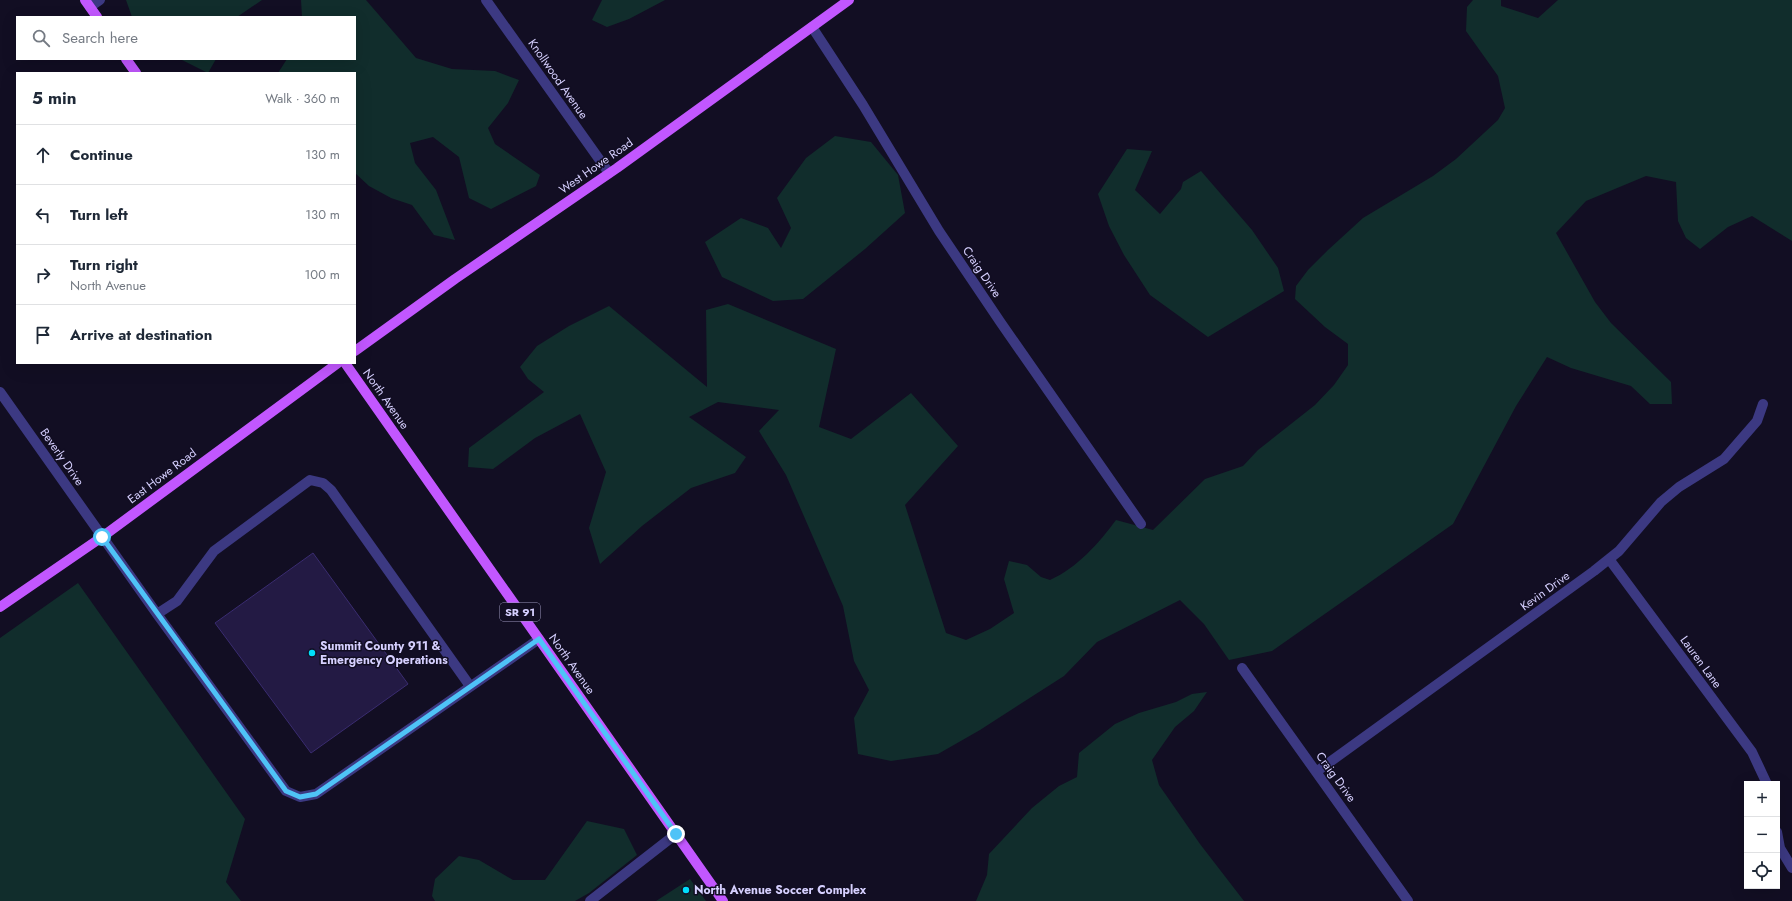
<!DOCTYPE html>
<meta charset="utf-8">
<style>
body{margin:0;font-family:Jost,sans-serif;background:#f6f6f7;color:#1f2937}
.controls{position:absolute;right:12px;bottom:12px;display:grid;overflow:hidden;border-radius:0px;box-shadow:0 4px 16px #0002}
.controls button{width:36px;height:36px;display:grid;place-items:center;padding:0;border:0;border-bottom:1px solid #e0e1e3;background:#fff;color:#1f2937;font:20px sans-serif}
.stop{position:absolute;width:12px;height:12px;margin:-9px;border:3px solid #4fc3f7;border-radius:50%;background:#fff}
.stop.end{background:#4fc3f7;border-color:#fff;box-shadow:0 1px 4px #0008}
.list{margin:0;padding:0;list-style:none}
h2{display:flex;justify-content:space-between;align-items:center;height:52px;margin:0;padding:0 16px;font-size:17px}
h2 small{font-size:13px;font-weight:400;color:#747a83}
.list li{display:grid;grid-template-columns:26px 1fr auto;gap:12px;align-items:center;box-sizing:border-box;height:60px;padding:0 16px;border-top:1px solid #e0e1e3}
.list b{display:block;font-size:15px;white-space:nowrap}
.list p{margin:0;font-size:13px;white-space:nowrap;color:#747a83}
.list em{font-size:13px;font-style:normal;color:#747a83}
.icon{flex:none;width:22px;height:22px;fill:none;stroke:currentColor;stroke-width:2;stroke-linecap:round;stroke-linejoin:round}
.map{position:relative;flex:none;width:1792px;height:901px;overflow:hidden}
.search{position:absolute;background:#fff;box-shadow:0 4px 16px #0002;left:16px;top:16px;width:340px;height:44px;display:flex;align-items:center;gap:10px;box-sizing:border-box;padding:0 14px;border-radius:0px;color:#747a83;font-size:15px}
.panel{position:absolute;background:#fff;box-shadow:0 4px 16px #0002;left:16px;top:72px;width:340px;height:292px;border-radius:0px}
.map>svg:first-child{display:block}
.green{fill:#112d2c}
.building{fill:#231a44;stroke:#3a2c70}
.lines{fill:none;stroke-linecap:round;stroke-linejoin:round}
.minor{stroke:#3c3982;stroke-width:10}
.major{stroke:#c257ff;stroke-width:10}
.route{stroke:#4fc3f7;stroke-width:5}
.poi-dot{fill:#00defb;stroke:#120e23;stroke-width:1.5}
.labels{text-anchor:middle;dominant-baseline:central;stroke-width:3;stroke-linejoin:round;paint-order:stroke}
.shield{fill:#120e23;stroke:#9b96bd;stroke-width:1}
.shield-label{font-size:11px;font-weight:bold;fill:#d6d0ff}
.street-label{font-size:12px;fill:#d6d0ff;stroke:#120e23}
.poi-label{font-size:12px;font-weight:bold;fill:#d6d0ff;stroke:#120e23;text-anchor:start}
</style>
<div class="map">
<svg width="1792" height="901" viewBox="0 0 1792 901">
<rect width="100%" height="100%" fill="#120e23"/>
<!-- green -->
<path class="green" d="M 126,0 L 262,0 L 237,17 L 132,17 Z
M 301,0 L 366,0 L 416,58 L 452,69 L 495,71 L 519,80 L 508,103 L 488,128 L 495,144 L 540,175 L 536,186 L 491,209 L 469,198 L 459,157 L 433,137 L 410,143 L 415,163 L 436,190 L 455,240 L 434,235 L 412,205 L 391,198 L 369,186 L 355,173 L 355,73 L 278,73 L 287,59 L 355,59 L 355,17 L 302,17 Z
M 602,0 L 665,0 L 629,19 L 607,27 L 592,20 Z
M 1473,0 L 1501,0 L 1501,6 L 1538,18 L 1558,0 L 1792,0 L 1792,241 L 1752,216 L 1728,227 L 1700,249 L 1686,238 L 1678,221 L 1676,182 L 1646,176 L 1586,201 L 1556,233 L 1595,302 L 1611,323 L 1671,382 L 1672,404 L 1650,404 L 1631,386 L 1571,368 L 1547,357 L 1516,406 L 1453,524 L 1272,651 L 1229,660 L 1204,624 L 1180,600 L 1097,642 L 1064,676 L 980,730 L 938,754 L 891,761 L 858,754 L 854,718 L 869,690 L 854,661 L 843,606 L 786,475 L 759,431 L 779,410 L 718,402 L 689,417 L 746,457 L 735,473 L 691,488 L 642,526 L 600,564 L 589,528 L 606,472 L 580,414 L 535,438 L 493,469 L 468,467 L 469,448 L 544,392 L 528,379 L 520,367 L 537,346 L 569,326 L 609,306 L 707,387 L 706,310 L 728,304 L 836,349 L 819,427 L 851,439 L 911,393 L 958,446 L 905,505 L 946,633 L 966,640 L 990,629 L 1014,613 L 1004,579 L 1009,561 L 1027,565 L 1041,577 L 1050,580 C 1077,568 1099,543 1116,520 L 1153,530 L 1205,479 L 1243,466 L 1258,450 L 1315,405 L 1334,385 L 1348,365 L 1348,344 L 1325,327 L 1295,299 L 1296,286 L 1308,270 L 1328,250 L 1363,218 L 1433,176 L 1456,159 L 1498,120 L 1505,108 L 1498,76 L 1466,31 L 1467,7 Z
M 180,59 L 216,59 L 208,73 Z
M 835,136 L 871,142 L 898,175 L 905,213 L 865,249 L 803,299 L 773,301 L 722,277 L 705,242 L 741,218 L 768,228 L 781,248 L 791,228 L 777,198 L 806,158 Z
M 1127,149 L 1152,151 L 1135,190 L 1160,214 L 1181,189 L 1183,182 L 1201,171 L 1252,230 L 1278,268 L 1284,291 L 1208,337 L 1150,295 L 1124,255 L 1109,226 L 1098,194 Z
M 78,583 L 245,819 L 226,882 L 241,901 L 0,901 L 0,638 Z
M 1207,692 L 1194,711 L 1175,727 L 1152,760 L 1159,785 L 1200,844 L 1244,901 L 976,901 L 987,875 L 989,854 L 1032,808 L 1059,786 L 1077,777 L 1079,753 L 1115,724 L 1139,713 L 1176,702 L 1192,694 Z
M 587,821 L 624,829 L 637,855 L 589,893 L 575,901 L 435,901 L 432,896 L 435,879 L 459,856 L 479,860 L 513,880 L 545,880 Z
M 690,879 L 706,901 L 656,901 Z"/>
<!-- building -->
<path class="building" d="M 313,553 L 408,684 L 311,753 L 215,623 Z"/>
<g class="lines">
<!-- minor -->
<path class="minor" d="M 486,0 L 609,173
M 90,7 L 100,0
M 812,27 L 863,105 L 939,231 L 1001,323 L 1141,524
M 0,392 L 157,614 L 286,791 L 300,797 L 316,794 L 539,639
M 1609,559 L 1752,752 L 1767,784
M 157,614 L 177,601 L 214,551 L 310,480 L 323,483 L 331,490 L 470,686
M 1242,668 L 1408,901
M 1316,772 L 1594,571 L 1619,551 L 1661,502 L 1679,487 L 1724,459 L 1757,421 L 1763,404
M 1777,832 L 1780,848 L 1792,868
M 590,901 L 676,834"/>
<!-- major -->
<path class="major" d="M 85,0 L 97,17
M 126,59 L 136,73
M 355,351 L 455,279 L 617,168 L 849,0
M 345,363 L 723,901
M 0,607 L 102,537 L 338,363"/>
</g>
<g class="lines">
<!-- route -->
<path class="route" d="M 102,537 L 286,791 L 300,797 L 316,794 L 539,639 L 676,834"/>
</g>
<!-- markers -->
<g class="poi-dot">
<circle cx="312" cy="653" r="4"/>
<circle cx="686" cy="890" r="4"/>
</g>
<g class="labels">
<!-- shield labels -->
<rect class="shield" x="500" y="603" width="40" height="18" rx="3"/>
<g class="shield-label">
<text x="520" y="612">SR 91</text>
</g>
<!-- street labels -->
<g class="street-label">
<text transform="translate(558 79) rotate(55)">Knollwood Avenue</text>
<text transform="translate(596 166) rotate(-35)">West Howe Road</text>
<text transform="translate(982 272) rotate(56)">Craig Drive</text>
<text transform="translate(386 399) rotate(55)">North Avenue</text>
<text transform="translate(62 457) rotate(55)">Beverly Drive</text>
<text transform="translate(162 476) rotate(-37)">East Howe Road</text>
<text transform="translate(1545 591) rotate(-36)">Kevin Drive</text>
<text transform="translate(1701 662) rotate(54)">Lauren Lane</text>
<text transform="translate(572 664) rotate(55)">North Avenue</text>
<text transform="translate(1336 777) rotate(54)">Craig Drive</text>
</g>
<!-- poi labels -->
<g class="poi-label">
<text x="320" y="646">Summit County 911 &amp;<tspan x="320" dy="14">Emergency Operations</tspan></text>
<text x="694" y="890">North Avenue Soccer Complex</text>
</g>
</g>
</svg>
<div class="controls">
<button>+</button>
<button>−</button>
<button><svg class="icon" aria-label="locate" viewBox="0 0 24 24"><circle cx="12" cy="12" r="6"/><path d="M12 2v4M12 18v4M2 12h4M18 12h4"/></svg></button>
</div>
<div class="stop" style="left:102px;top:537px"></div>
<div class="stop end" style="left:676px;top:834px"></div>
<div class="search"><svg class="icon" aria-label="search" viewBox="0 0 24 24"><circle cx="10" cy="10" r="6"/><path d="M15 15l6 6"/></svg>Search here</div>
<section class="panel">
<h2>5 min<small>Walk · 360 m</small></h2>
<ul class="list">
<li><svg class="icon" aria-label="ahead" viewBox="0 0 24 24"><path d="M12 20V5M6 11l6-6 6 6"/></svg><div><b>Continue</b></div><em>130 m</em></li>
<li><svg class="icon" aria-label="left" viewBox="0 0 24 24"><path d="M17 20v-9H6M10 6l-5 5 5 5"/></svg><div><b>Turn left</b></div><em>130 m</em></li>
<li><svg class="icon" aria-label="right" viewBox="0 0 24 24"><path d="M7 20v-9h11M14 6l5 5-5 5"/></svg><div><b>Turn right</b><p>North Avenue</p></div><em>100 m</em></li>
<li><svg class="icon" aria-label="arrive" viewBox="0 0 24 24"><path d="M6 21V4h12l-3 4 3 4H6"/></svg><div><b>Arrive at destination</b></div></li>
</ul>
</section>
</div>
